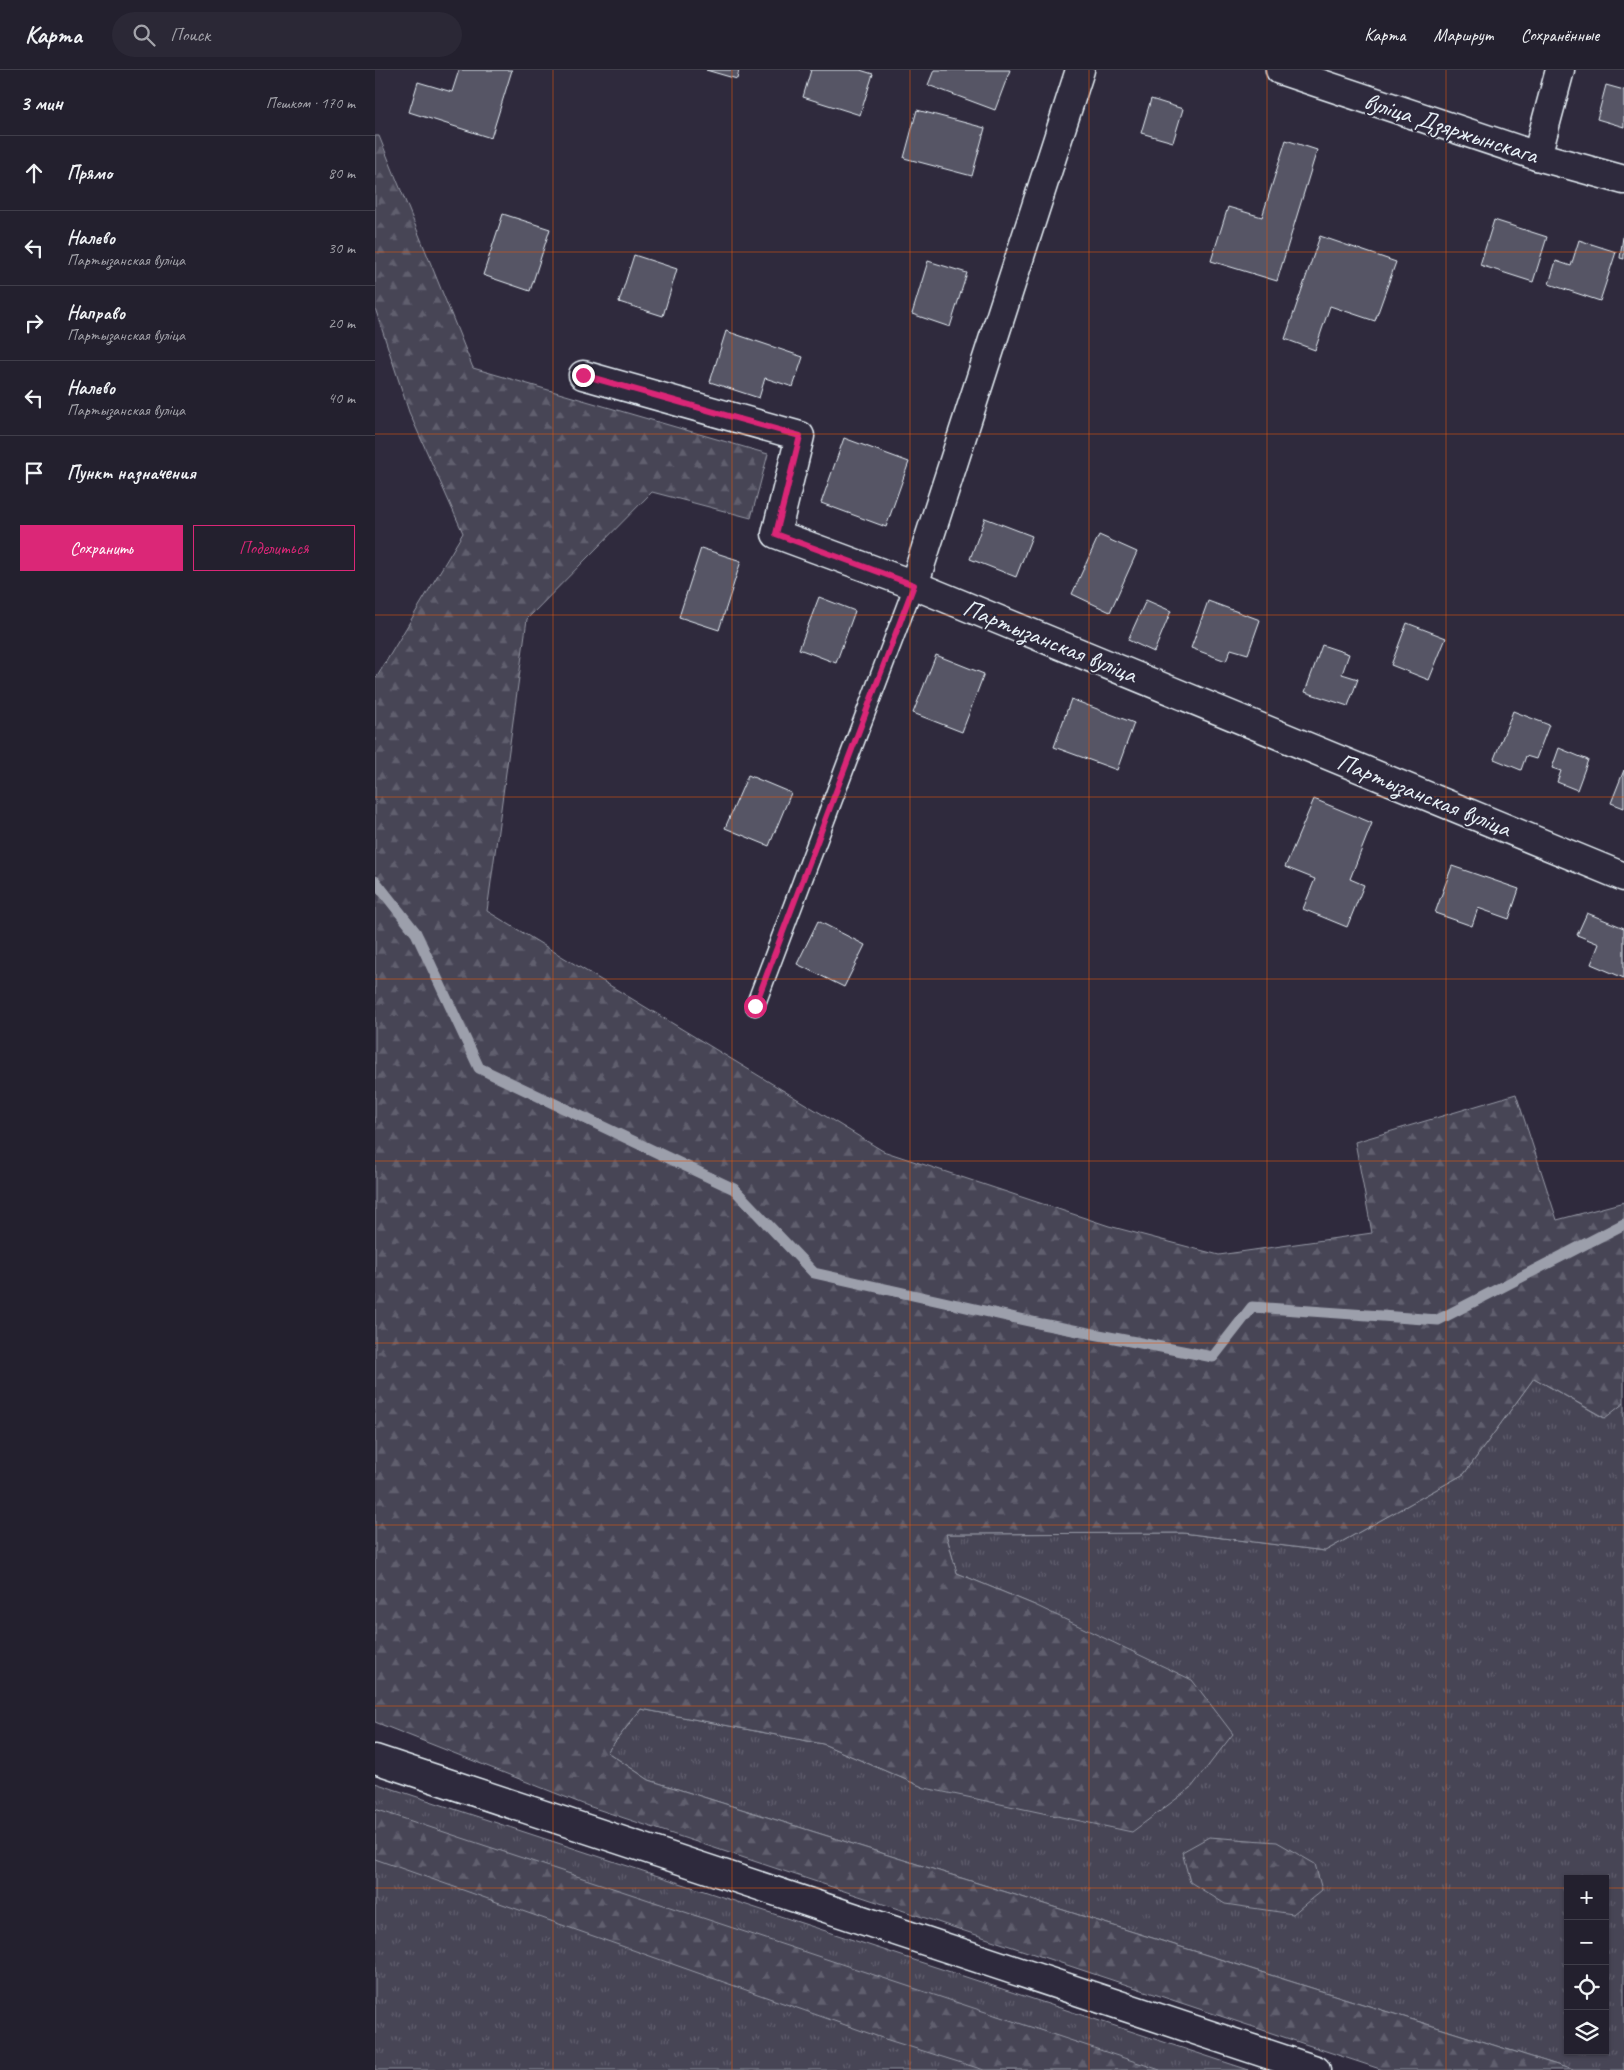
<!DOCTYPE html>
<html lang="ru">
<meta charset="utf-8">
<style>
body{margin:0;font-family:Caveat,sans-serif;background:#2b2836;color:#f1f3f6}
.controls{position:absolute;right:15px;bottom:15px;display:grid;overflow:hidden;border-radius:0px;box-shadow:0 1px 4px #0004}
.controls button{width:45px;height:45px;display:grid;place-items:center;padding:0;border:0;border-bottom:1px solid #403e4a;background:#23202e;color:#f1f3f6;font:25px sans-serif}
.stop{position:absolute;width:15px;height:15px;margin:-11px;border:4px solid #db2777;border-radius:50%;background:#fff}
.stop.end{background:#db2777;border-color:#fff;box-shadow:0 1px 5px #0008}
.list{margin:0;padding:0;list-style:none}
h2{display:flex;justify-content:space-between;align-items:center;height:65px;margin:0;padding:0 20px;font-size:21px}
h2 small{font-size:16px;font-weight:400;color:#a3a3aa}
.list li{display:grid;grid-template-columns:32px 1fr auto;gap:15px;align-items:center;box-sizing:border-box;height:75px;padding:0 20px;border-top:1px solid #403e4a}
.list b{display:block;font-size:19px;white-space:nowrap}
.list p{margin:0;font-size:16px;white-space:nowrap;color:#a3a3aa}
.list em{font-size:16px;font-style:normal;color:#a3a3aa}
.actions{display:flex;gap:10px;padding:15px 20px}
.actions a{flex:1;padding:11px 0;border:1px solid #db2777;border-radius:0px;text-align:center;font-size:18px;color:#db2777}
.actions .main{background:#db2777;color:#fff}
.icon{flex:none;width:28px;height:28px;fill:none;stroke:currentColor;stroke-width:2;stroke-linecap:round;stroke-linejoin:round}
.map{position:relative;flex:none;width:1249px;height:2000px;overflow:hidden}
header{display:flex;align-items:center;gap:30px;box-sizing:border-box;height:70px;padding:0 25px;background:#23202e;border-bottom:1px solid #403e4a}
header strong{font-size:24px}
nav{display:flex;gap:28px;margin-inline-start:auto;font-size:18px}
.search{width:350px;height:45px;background:#2b2836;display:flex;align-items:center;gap:12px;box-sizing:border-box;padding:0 18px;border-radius:28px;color:#a3a3aa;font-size:19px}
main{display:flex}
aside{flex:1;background:#23202e}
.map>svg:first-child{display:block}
.grass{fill:url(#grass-tufts);stroke:#979aa6;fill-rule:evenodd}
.forest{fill:url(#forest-firs);stroke:#979aa6}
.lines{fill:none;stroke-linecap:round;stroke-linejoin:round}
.stream{stroke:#9c9fab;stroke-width:11}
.building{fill:#575565;stroke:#e8f1f8}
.lane-casing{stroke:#e8f1f8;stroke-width:21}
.street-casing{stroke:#e8f1f8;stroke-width:31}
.secondary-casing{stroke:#e8f1f8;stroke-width:31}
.lane{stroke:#2f2a3d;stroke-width:18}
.street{stroke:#2f2a3d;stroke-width:28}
.secondary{stroke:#2f2a3d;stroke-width:28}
.route{stroke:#db2777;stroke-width:6}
.grid{fill:none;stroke:#e8590c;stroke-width:1;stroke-opacity:0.55}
.labels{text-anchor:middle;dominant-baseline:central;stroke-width:4.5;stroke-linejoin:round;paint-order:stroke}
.street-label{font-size:25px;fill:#e8f1f8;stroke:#2f2a3d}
</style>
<header>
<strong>Карта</strong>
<div class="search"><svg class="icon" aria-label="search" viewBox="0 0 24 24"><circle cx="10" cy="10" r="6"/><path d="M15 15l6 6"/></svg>Поиск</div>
<nav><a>Карта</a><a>Маршрут</a><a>Сохранённые</a></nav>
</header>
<main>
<aside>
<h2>3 мин<small>Пешком · 170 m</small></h2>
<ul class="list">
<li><svg class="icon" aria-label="ahead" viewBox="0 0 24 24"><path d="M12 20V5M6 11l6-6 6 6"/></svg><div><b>Прямо</b></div><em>80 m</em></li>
<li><svg class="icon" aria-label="left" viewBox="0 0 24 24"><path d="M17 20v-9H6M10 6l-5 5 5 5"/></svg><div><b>Налево</b><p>Партызанская вуліца</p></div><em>30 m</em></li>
<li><svg class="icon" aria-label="right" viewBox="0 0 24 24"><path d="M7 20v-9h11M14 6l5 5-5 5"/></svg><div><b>Направо</b><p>Партызанская вуліца</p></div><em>20 m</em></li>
<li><svg class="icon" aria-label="left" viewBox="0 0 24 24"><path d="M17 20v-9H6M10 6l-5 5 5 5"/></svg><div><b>Налево</b><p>Партызанская вуліца</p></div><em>40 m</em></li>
<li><svg class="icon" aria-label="arrive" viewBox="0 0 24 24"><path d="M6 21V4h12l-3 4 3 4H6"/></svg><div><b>Пункт назначения</b></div></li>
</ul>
<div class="actions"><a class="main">Сохранить</a><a>Поделиться</a></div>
</aside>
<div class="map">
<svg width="1249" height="2000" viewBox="0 0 1249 2000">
<defs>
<pattern id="grass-tufts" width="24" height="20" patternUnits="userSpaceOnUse" patternTransform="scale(1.25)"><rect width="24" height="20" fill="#464455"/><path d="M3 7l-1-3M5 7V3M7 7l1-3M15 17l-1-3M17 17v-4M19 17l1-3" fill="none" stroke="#615f6e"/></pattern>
<pattern id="forest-firs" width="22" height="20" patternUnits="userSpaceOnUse" patternTransform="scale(1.25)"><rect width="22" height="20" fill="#464455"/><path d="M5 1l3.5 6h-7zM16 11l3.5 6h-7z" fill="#615f6e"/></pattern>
</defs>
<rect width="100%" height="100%" fill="#2f2a3d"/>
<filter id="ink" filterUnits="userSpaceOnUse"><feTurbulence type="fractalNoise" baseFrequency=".02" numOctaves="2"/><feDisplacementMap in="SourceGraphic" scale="10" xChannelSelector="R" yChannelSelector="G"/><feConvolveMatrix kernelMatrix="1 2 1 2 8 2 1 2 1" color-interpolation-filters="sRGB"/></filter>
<g filter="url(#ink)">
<!-- grass -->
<path class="grass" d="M 1159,1308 L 1229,1348 L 1249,1333 L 1249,2000 L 1198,2000 L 274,1710 L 232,1682 L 266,1639 L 448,1674 L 550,1718 L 662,1536 L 582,1503 L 571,1464 L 808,1463 L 950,1481 L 1089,1404 ZM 1193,1809 L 1230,1809 L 1230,1981 L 1193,1981 Z
M 0,1713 L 874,2000 L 0,2000 Z"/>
<!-- forest -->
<path class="forest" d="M 0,66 L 4,66 L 98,298 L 393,384 L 376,448 L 277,422 L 152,549 L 112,841 L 508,1081 L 734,1156 L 844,1185 L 997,1163 L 980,1072 L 1141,1024 L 1182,1150 L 1249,1132 L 1249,1333 L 1230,1348 L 1159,1308 L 1089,1404 L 950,1481 L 808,1463 L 571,1464 L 582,1503 L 662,1536 L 817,1610 L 858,1664 L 816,1718 L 757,1762 L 550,1718 L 448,1674 L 266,1639 L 232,1682 L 274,1710 L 1198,2000 L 1008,2000 L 213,1736 L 0,1652 L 0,610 L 88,463 L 34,342 L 0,238 Z
M 0,1739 L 785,2000 L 609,2000 L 510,1969 L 0,1789 Z
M 834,1767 L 902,1772 L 940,1794 L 947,1820 L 918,1844 L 850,1834 L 815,1812 L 807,1782 Z"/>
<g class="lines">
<!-- stream -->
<path class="stream" d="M 0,811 L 41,863 L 104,998 L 359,1119 L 439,1203 L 667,1254 L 838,1287 L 877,1237 L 1063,1250 L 1249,1154"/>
</g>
<!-- building -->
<path class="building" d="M 84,0 L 137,0 L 116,68 L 34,42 L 43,12 L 77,22 Z
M 331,0 L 364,0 L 362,9 Z
M 436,0 L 485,0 L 498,4 L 485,45 L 428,27 Z
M 559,0 L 635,0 L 620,40 L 553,15 Z
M 1231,15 L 1249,20 L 1249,57 L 1222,49 Z
M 776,29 L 808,39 L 798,72 L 766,63 Z
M 542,40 L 610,58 L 597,106 L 529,88 Z
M 911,70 L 942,80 L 902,211 L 836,191 L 853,137 L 887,147 Z
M 128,144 L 175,159 L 155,221 L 108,205 Z
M 1119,150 L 1172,167 L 1158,212 L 1105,195 Z
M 1249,160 L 1249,189 L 1245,188 Z
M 945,166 L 1021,192 L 1000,251 L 955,236 L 940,280 L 910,269 Z
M 1204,170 L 1241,182 L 1225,231 L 1174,214 L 1181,191 L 1196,196 Z
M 259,185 L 302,199 L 288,246 L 244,232 Z
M 553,191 L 592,203 L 575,257 L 537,244 Z
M 351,261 L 428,287 L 418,317 L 390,308 L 384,328 L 335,312 Z
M 469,368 L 534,392 L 511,457 L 446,433 Z
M 610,448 L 657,466 L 641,507 L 595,489 Z
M 724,465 L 762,482 L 735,542 L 697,524 Z
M 326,478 L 366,491 L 344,560 L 304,547 Z
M 444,527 L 480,541 L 461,593 L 424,579 Z
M 771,530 L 796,541 L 779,582 L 753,570 Z
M 833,531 L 885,550 L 873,584 L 856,579 L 851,591 L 816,578 Z
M 1032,553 L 1071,568 L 1054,610 L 1016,595 Z
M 947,575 L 974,584 L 967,604 L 983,609 L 973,636 L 930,622 Z
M 561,585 L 609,604 L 587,662 L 538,643 Z
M 696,629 L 759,653 L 742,700 L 679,677 Z
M 1138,641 L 1174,655 L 1161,689 L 1151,686 L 1146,700 L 1119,689 Z
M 1184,678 L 1213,690 L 1202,720 L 1182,712 L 1186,701 L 1177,698 Z
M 1249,700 L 1249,738 L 1236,733 Z
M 373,705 L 416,723 L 394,776 L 350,758 Z
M 939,729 L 997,753 L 975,809 L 989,815 L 972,857 L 928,839 L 940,809 L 910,797 Z
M 1077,796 L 1144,819 L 1134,849 L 1103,838 L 1097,856 L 1060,843 Z
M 1212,843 L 1249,858 L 1249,908 L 1216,894 L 1224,874 L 1202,865 Z
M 443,851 L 490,875 L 469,917 L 422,894 Z"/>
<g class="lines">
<defs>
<path id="lane" d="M 380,936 L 539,515"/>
<path id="street" d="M 1162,86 L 1185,0
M 208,305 L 425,366 L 401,464 L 539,515 L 1249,807
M 539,515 L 705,0
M 0,1689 L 941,2000"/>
<path id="secondary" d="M 905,0 L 1162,86 L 1249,110"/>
</defs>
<!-- lane casing -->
<use href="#lane" class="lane-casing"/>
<!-- street casing -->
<use href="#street" class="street-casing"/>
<!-- secondary casing -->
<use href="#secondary" class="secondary-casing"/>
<!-- lane -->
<use href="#lane" class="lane"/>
<!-- street -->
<use href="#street" class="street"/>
<!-- secondary -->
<use href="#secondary" class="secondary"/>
</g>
</g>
<g class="lines" filter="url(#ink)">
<!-- route -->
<path class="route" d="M 208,305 L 425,366 L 401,464 L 539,515 L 380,936"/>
</g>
<!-- grid -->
<path class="grid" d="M 178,0 L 178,2000M 357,0 L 357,2000M 535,0 L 535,2000M 714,0 L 714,2000M 892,0 L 892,2000M 1071,0 L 1071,2000M 0,182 L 1249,182M 0,364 L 1249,364M 0,545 L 1249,545M 0,727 L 1249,727M 0,909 L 1249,909M 0,1091 L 1249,1091M 0,1273 L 1249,1273M 0,1455 L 1249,1455M 0,1636 L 1249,1636M 0,1818 L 1193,1818M 1230,1818 L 1249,1818"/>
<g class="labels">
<!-- street labels -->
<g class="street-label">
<text transform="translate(1076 58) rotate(18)">вуліца Дзяржынскага</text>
<text transform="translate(675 571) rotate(22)">Партызанская вуліца</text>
<text transform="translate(1049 725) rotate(22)">Партызанская вуліца</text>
</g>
</g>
</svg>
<div class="controls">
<button>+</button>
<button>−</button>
<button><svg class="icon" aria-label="locate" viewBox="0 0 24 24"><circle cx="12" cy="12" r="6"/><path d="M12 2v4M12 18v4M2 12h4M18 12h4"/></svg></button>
<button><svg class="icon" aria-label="layers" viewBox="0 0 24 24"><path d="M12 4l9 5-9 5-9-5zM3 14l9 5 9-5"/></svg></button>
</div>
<div class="stop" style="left:380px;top:936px"></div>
<div class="stop end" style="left:208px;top:305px"></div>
</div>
</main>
